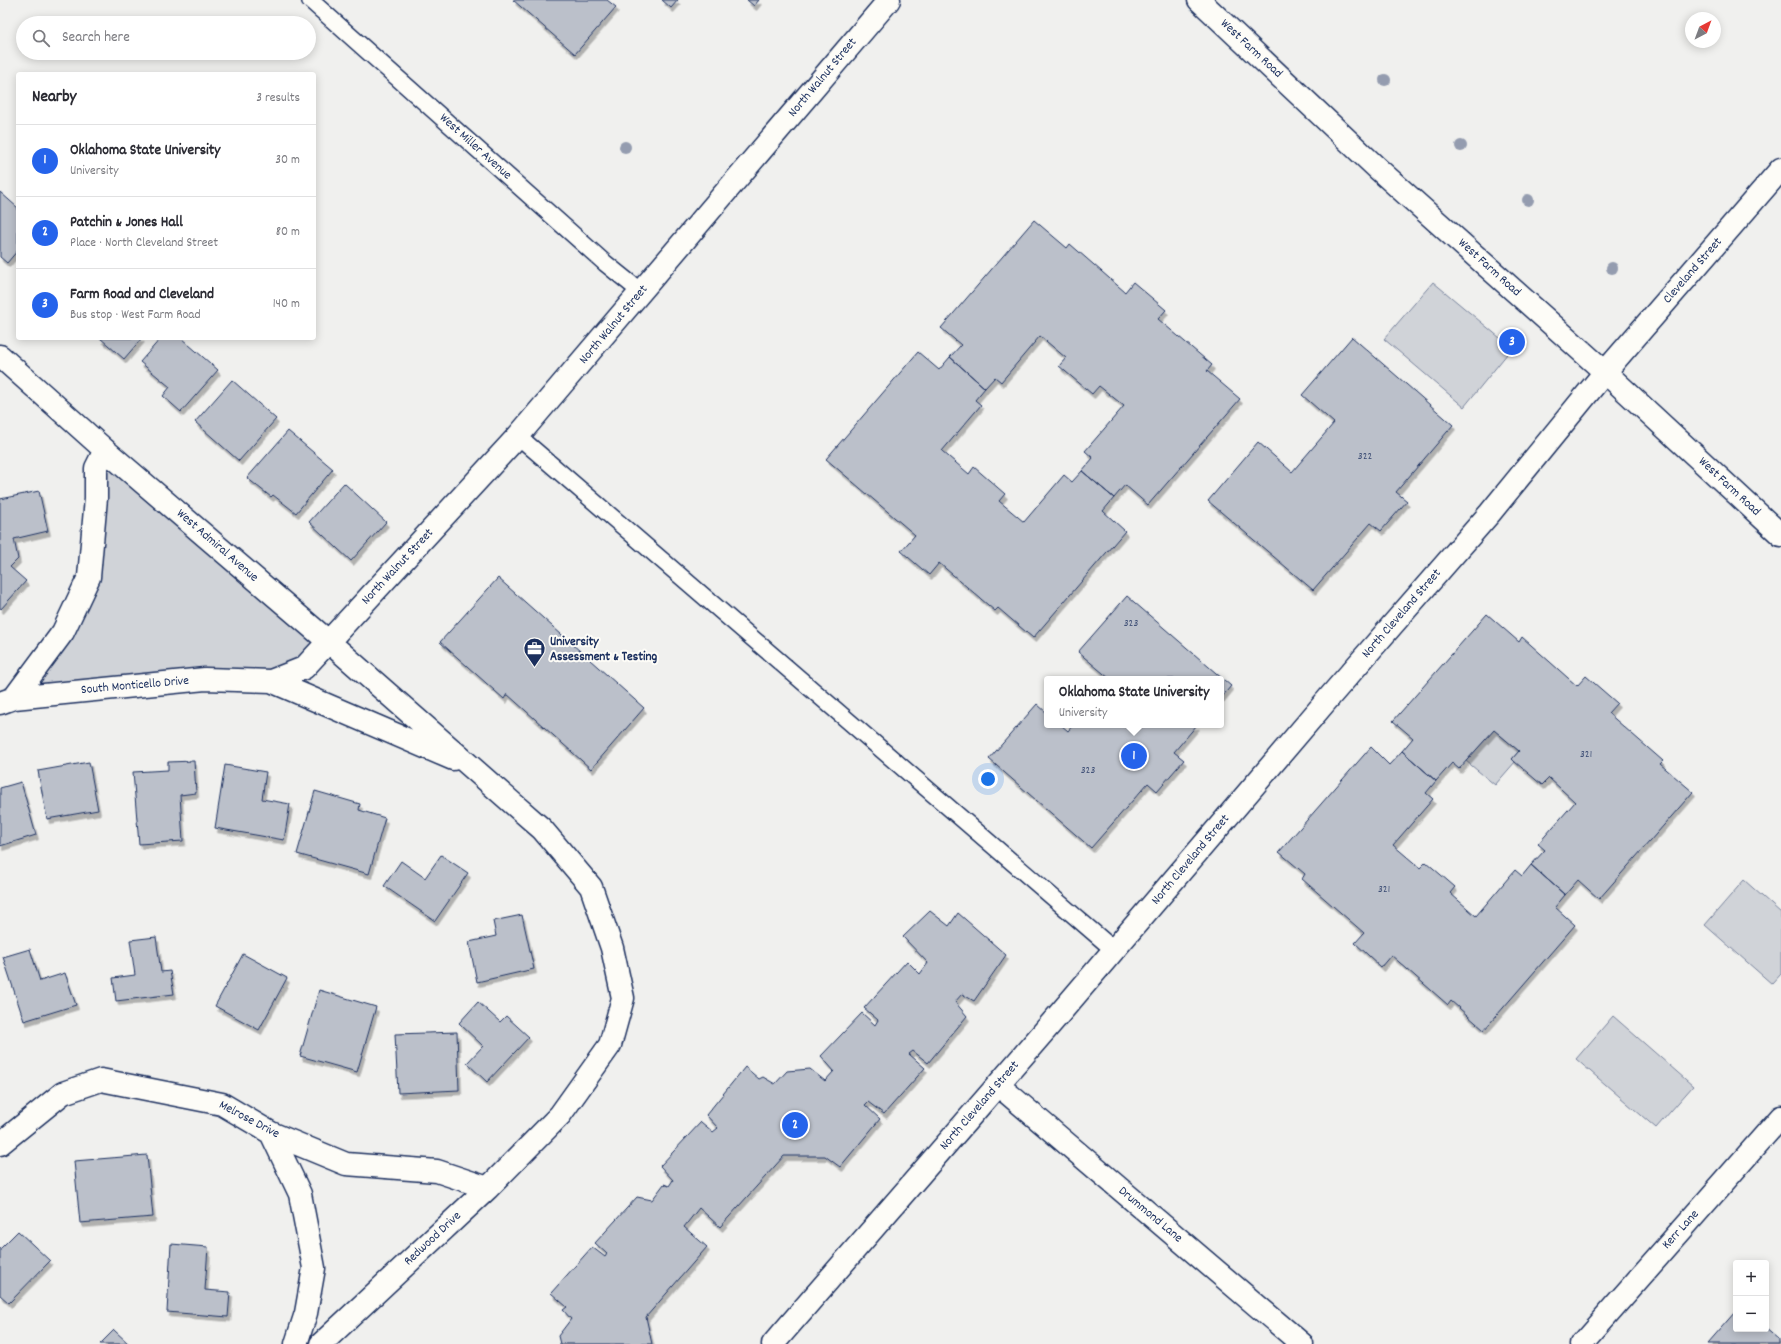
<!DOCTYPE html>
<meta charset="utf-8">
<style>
body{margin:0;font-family:Dekko,sans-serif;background:#f7f7f7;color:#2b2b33}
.controls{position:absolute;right:12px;bottom:12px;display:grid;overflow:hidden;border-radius:4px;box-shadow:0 2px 10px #0003}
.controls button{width:36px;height:36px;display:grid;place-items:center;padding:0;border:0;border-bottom:1px solid #e1e1e2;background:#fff;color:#2b2b33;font:20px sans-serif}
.compass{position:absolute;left:1685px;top:12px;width:36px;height:36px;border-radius:50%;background:#fff;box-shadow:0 2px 10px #0003;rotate:41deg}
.you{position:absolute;left:988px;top:779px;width:14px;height:14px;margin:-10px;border:3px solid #fff;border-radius:50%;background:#1a73e8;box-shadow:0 0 0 6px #1a73e833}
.badge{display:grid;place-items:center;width:26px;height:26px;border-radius:50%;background:#2563eb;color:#fff;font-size:13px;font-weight:700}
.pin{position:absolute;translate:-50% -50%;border:2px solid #fff;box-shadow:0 1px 4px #0006}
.popup{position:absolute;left:1044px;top:676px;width:180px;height:52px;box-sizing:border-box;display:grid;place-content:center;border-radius:4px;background:#fff;filter:drop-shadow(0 1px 3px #0005);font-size:13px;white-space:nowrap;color:#7c7c81}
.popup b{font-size:15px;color:#2b2b33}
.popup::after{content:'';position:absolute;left:50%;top:100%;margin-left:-8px;border:8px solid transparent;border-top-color:#fff}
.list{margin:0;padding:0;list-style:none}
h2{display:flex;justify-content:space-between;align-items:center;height:52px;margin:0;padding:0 16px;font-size:17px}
h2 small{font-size:13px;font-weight:400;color:#7c7c81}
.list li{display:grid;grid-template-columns:26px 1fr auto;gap:12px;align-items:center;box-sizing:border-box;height:72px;padding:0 16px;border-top:1px solid #e1e1e2}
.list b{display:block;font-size:15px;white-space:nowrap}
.list p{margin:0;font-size:13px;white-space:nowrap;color:#7c7c81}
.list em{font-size:13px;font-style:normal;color:#7c7c81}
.icon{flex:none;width:22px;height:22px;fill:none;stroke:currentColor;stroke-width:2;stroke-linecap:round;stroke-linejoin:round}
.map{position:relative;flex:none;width:1781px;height:1344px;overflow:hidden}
.search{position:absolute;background:#fff;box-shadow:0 2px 10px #0003;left:16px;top:16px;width:300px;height:44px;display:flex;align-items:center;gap:10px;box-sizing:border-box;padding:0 14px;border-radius:22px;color:#7c7c81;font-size:15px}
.panel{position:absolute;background:#fff;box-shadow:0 2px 10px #0003;left:16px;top:72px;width:300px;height:268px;border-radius:4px}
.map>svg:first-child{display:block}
.green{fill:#d0d3d8;stroke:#76819b}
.building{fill:#bbc0ca;stroke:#1b2f5e;filter:url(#shadow)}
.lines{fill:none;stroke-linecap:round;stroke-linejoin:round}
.lane-casing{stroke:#1b2f5e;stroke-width:19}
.street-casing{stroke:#1b2f5e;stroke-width:25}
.secondary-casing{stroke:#1b2f5e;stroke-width:25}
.lane{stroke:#fdfcf7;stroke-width:16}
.street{stroke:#fdfcf7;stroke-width:22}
.secondary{stroke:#fdfcf7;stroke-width:22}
.tree{fill:#949caf}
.labels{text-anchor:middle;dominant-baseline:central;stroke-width:4;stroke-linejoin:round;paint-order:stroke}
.number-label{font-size:11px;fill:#435379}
.street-label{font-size:13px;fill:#1b2f5e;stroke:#fdfcf7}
.poi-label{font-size:13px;font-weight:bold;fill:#1b2f5e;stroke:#fdfcf7;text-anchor:start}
</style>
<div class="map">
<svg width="1781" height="1344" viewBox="0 0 1781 1344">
<defs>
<filter id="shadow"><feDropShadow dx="2.5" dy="4.5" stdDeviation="0" flood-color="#0004"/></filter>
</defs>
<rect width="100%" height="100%" fill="#f0f0ee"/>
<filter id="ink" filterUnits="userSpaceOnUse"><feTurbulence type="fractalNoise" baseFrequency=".025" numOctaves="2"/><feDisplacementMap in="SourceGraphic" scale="8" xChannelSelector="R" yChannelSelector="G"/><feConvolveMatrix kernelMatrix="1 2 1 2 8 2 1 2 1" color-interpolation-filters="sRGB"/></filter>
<g filter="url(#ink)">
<!-- green -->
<path class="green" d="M 1433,282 L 1512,348 L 1464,407 L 1384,339 Z
M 105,450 L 329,642 L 304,668 L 14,698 L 89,577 Z
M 1494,730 L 1519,751 L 1513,758 L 1515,762 L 1495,785 L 1466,761 Z
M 1744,880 L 1781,913 L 1781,974 L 1772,984 L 1705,925 Z
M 1613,1016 L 1693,1086 L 1656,1128 L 1576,1059 Z"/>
<!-- building -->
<path class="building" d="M 513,0 L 607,0 L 616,7 L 575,54 Z
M 662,0 L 678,0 L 671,8 Z
M 747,0 L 759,0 L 754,6 Z
M 0,192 L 18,208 L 18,250 L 7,263 L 0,257 Z
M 1034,220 L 1067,248 L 1070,244 L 1125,292 L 1133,282 L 1166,310 L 1158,319 L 1212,365 L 1207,371 L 1240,399 L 1148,505 L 1125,485 L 1114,498 L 1082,471 L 1093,458 L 1085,451 L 1124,406 L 1099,386 L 1092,394 L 1059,366 L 1066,358 L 1040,336 L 1001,382 L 995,377 L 985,388 L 950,357 L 961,345 L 941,328 Z
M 1352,337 L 1453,425 L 1396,492 L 1407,501 L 1381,531 L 1371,523 L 1313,590 L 1208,501 L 1258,442 L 1292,472 L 1334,423 L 1302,395 Z
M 100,338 L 142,338 L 124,359 Z
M 161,338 L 181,338 L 218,370 L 181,412 L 163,396 L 170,387 L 140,362 Z
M 918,352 L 939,370 L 950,357 L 985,388 L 975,400 L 981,405 L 942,451 L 969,474 L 974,467 L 1005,494 L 999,501 L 1024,522 L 1064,475 L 1072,482 L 1082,471 L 1114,498 L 1103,511 L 1125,531 L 1033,638 L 998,608 L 995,611 L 939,563 L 929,575 L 901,551 L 915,535 L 826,459 Z
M 232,380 L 276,419 L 239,461 L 195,422 Z
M 288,431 L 333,469 L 296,513 L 273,495 L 271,497 L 247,478 Z
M 344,483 L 386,522 L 351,561 L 309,522 Z
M 39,491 L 48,531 L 14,539 L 18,559 L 10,567 L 26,581 L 1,609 L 0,608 L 0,499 Z
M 498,578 L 644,708 L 591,769 L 507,694 L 504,699 L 440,642 Z
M 1127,596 L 1231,686 L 1221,698 L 1221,679 L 1110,679 L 1078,652 Z
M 1487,614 L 1519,642 L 1522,637 L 1577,686 L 1586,676 L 1617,703 L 1608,713 L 1663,761 L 1660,764 L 1693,792 L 1599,899 L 1578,880 L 1565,895 L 1531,865 L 1545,850 L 1538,844 L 1575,802 L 1549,778 L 1542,785 L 1515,762 L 1512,759 L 1519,751 L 1494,730 L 1459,769 L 1452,763 L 1436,781 L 1402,751 L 1413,738 L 1393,721 Z
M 1037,704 L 1047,713 L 1047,725 L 1061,725 L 1068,731 L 1073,725 L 1197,725 L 1174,752 L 1184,760 L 1157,791 L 1148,783 L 1091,848 L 989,759 Z
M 1371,747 L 1389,765 L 1402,751 L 1436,781 L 1426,793 L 1433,799 L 1393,845 L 1420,868 L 1426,862 L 1455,887 L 1450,893 L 1476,916 L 1515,870 L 1522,876 L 1531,865 L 1565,895 L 1555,907 L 1575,925 L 1484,1030 L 1451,1001 L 1448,1005 L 1391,955 L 1381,967 L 1355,943 L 1364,933 L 1302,879 L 1305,874 L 1279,852 Z
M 194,761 L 196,793 L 180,795 L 183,841 L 139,844 L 133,772 L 168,770 L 168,762 Z
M 89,762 L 98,810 L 47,819 L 38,771 Z
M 225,765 L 266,772 L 262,799 L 290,804 L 284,840 L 215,828 Z
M 21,782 L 36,835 L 0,846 L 0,788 Z
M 315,791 L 360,804 L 359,810 L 385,818 L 369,874 L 297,854 Z
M 441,855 L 468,873 L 435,921 L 384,886 L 401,861 L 425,878 Z
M 930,911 L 949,926 L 958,913 L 1006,955 L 974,1001 L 962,994 L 955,1002 L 967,1016 L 928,1063 L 913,1051 L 909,1054 L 925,1068 L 884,1114 L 868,1102 L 865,1105 L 880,1119 L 840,1167 L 825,1156 L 784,1156 L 720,1227 L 699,1208 L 684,1227 L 707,1247 L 646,1317 L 652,1344 L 560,1344 L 558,1336 L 571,1319 L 563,1310 L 567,1307 L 551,1293 L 592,1247 L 605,1257 L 607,1254 L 595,1243 L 637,1197 L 652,1200 L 664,1184 L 669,1186 L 673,1180 L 660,1166 L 701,1122 L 713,1132 L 718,1128 L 706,1115 L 745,1067 L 759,1079 L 763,1077 L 775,1084 L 787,1071 L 810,1069 L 825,1081 L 834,1071 L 821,1056 L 862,1013 L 875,1025 L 878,1020 L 864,1008 L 907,961 L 920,974 L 928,963 L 903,937 Z
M 522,915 L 534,969 L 477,982 L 469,942 L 496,936 L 493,921 Z
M 156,937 L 161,972 L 170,971 L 174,994 L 116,1001 L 113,978 L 135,975 L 130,940 Z
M 30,949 L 40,981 L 65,973 L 76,1005 L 24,1021 L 3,957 Z
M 243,954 L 287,978 L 259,1030 L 215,1006 Z
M 319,990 L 376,1007 L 357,1072 L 300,1056 Z
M 478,1002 L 500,1022 L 506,1016 L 529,1037 L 487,1082 L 467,1063 L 483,1046 L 459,1023 Z
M 457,1032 L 459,1090 L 398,1093 L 395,1034 Z
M 147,1155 L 153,1217 L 80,1223 L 74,1161 Z
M 18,1231 L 50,1261 L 9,1303 L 0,1295 L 0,1249 Z
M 171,1244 L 208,1247 L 205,1290 L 230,1292 L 228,1317 L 167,1312 Z
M 1736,1312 L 1736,1329 L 1766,1329 L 1766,1326 L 1781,1339 L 1781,1344 L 1708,1344 Z
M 114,1330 L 129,1344 L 100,1344 Z"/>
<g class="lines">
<defs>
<path id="lane" d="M 310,0 L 605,263 L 641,292
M 518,436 L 1114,950"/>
<path id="street" d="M 0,356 L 105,450 L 329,642 L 542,829 L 591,887 L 612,948 L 623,998 L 610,1045 L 560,1115 L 488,1188 L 321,1344
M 271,681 L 453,759
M 14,698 L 63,632 L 89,577 L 96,498 L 96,468 L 105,450
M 0,703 L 14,698 L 205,679 L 271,681 L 304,668 L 518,436 L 889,0
M 998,1085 L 1302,1344
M 271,1133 L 300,1194 L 314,1268 L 306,1313 L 296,1344
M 0,1144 L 63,1093 L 101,1080 L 222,1104 L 271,1133 L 346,1164 L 437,1171 L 488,1188
M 773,1344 L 1061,1012 L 1333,693 L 1490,513 L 1605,372 L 1781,169
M 1581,1344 L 1781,1117"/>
<path id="secondary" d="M 1199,0 L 1377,168 L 1605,372 L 1781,535"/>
</defs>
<!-- lane casing -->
<use href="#lane" class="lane-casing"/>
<!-- street casing -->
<use href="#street" class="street-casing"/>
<!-- secondary casing -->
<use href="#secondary" class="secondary-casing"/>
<!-- lane -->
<use href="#lane" class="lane"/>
<!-- street -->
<use href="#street" class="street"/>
<!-- secondary -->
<use href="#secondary" class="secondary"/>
</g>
<!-- trees -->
<g class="tree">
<circle cx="1385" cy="80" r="6"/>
<circle cx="1461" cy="146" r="6"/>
<circle cx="625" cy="147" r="6"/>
<circle cx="1528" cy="200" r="6"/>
<circle cx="1612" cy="268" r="6"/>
</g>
</g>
<!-- icons -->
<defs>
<symbol id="office-pin" viewBox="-11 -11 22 30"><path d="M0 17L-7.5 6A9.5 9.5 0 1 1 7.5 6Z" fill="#1b2f5e" stroke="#fdfcf7"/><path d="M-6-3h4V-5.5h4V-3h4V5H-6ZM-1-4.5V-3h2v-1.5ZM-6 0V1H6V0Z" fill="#fff"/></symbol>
</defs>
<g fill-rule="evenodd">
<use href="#office-pin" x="522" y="636" width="25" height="34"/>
</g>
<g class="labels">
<!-- number labels -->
<g class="number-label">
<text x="1365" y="457">322</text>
<text x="1131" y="624">323</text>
<text x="1586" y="755">321</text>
<text x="1088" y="771">323</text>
<text x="1384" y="890">321</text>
</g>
<!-- street labels -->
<g class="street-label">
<text transform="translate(1251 49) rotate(43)">West Farm Road</text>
<text transform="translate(823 78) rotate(-50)">North Walnut Street</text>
<text transform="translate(475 147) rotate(42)">West Miller Avenue</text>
<text transform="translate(1489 268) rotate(42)">West Farm Road</text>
<text transform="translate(1693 271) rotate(-49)">Cleveland Street</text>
<text transform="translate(614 325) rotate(-50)">North Walnut Street</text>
<text transform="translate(1729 487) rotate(43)">West Farm Road</text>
<text transform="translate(217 546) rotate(41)">West Admiral Avenue</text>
<text transform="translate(398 567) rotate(-47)">North Walnut Street</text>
<text transform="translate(1402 614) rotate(-49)">North Cleveland Street</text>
<text transform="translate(135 686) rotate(-5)">South Monticello Drive</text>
<text transform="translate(1191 860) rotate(-50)">North Cleveland Street</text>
<text transform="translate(980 1106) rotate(-49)">North Cleveland Street</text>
<text transform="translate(249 1120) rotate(28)">Melrose Drive</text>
<text transform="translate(1150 1215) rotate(40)">Drummond Lane</text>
<text transform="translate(1681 1230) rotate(-48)">Kerr Lane</text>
<text transform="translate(433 1239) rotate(-43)">Redwood Drive</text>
</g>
<!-- poi labels -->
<g class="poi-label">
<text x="550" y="642">University<tspan x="550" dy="15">Assessment &amp; Testing</tspan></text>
</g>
</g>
</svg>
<div class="controls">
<button>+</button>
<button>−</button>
</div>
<svg class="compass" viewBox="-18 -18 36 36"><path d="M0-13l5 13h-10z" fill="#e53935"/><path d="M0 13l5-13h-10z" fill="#7c7c81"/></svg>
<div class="you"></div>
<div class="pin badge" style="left:1134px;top:756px">1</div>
<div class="popup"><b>Oklahoma State University</b>University</div>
<div class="pin badge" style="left:795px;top:1125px">2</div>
<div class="pin badge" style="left:1512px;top:342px">3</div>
<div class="search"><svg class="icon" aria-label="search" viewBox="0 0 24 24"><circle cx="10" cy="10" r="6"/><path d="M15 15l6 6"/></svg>Search here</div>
<section class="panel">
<h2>Nearby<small>3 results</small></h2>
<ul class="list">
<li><span class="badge">1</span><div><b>Oklahoma State University</b><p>University</p></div><em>30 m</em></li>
<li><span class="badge">2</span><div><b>Patchin &amp; Jones Hall</b><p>Place · North Cleveland Street</p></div><em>80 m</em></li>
<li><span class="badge">3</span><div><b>Farm Road and Cleveland</b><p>Bus stop · West Farm Road</p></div><em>140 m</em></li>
</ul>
</section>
</div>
